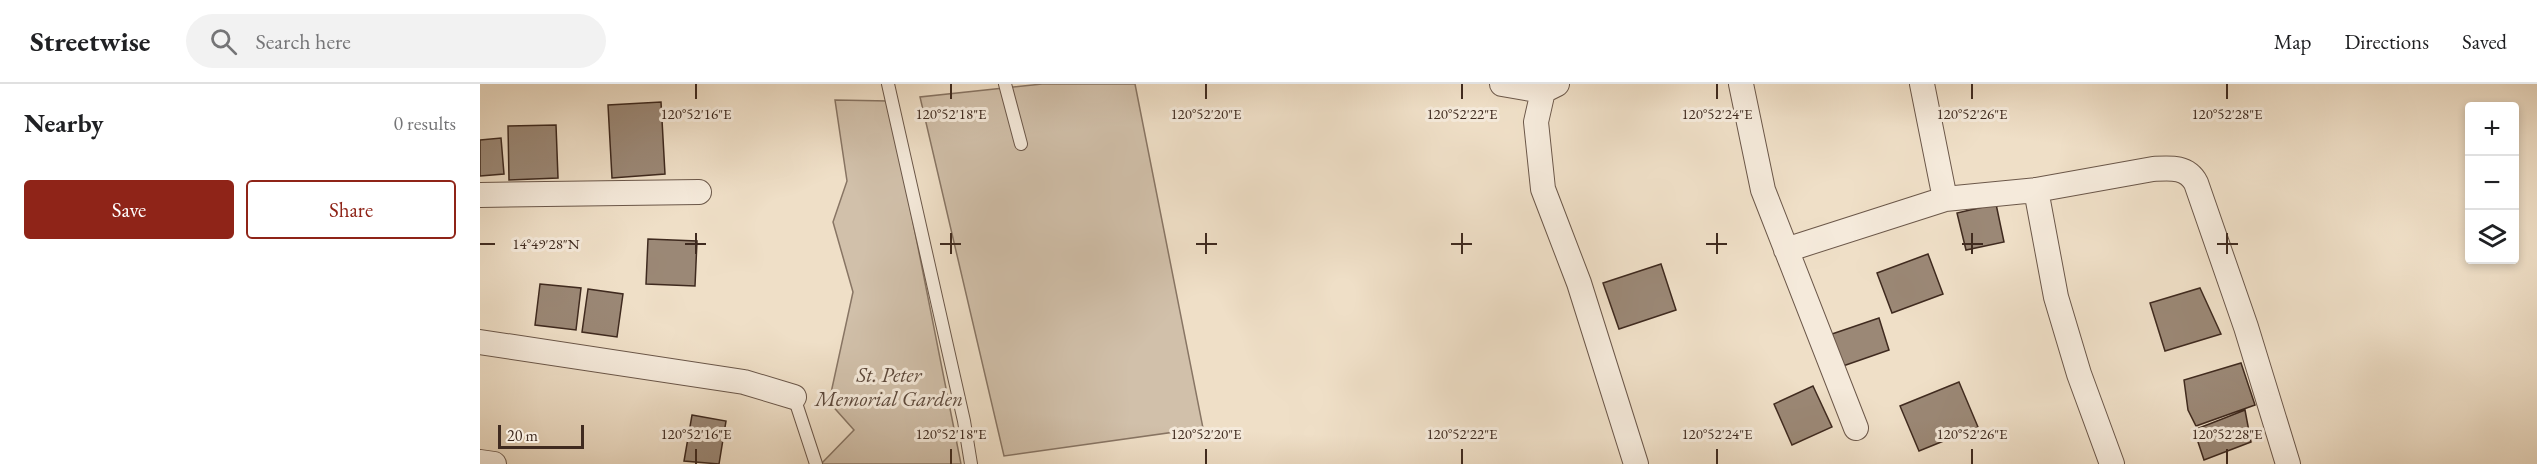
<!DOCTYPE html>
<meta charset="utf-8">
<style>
body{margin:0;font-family:"EB Garamond",serif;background:#f2f2f2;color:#202124}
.controls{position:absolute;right:18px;top:18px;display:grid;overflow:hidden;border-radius:6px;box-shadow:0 3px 9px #0003}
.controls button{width:54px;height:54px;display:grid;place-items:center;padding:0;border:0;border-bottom:2px solid #e0e0e0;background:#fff;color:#202124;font:30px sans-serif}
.scale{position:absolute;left:18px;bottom:15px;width:86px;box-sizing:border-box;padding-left:6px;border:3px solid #3f2a1f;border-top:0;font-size:16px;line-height:21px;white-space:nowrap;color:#3f2a1f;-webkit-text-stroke:4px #f5eadb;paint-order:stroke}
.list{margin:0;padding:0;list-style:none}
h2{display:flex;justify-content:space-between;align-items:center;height:78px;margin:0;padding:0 24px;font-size:26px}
h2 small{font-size:20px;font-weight:400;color:#757577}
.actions{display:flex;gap:12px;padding:18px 24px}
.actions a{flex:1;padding:14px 0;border:2px solid #8f2418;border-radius:6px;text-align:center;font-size:21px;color:#8f2418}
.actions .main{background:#8f2418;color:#fff}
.icon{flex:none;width:33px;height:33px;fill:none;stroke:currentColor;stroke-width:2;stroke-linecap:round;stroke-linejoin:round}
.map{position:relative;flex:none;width:2057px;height:380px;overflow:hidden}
header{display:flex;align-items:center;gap:36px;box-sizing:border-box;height:84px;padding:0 30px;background:#fff;border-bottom:2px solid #e0e0e0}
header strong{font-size:28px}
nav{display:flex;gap:33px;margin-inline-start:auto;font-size:21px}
.search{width:420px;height:54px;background:#f2f2f2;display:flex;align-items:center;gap:15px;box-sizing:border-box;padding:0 21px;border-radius:33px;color:#757577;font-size:22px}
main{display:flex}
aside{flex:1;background:#fff}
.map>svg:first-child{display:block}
.green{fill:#d1c0aa;stroke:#887564;stroke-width:1.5}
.building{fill:#9b8876;stroke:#3f2a1f;stroke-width:1.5}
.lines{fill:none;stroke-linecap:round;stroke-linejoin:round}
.service-casing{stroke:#6b5749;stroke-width:14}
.minor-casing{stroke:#6b5749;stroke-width:26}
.service{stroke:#f5eadb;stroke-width:12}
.minor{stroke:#f5eadb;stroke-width:24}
.ticks{fill:none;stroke:#3f2a1f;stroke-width:2}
.labels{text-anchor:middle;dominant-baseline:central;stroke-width:6;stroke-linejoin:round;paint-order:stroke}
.park-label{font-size:21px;font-style:italic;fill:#5c483b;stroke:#f5eadb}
.ticks-label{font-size:15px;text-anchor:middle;fill:#3f2a1f;stroke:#f5eadb;stroke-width:6;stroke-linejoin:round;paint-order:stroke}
</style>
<header>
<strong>Streetwise</strong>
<div class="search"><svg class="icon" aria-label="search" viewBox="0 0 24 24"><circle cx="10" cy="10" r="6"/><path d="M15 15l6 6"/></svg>Search here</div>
<nav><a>Map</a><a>Directions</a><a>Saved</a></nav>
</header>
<main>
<aside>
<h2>Nearby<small>0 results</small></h2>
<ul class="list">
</ul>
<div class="actions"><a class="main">Save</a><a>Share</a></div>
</aside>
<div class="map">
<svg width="2057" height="380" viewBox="0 0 2057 380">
<rect width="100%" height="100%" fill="#efdfc7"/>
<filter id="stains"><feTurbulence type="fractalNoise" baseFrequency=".00333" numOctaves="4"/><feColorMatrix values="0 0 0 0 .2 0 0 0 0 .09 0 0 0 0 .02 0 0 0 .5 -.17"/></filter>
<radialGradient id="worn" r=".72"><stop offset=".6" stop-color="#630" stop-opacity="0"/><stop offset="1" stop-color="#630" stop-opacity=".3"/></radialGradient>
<!-- green -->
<path class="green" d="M 562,0 L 655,0 L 723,344 L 524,372 L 440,13 Z
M 355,16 L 409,17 L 481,380 L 341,380 L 374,346 L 349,318 L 373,208 L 353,138 L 367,97 Z"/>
<!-- building -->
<path class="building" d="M 181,18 L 185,90 L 132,94 L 128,21 Z
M 76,41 L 78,94 L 29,96 L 28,42 Z
M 21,54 L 24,90 L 0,92 L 0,56 Z
M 1516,120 L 1524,158 L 1486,166 L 1477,129 Z
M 168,155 L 217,157 L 215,202 L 166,200 Z
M 1448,170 L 1463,210 L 1412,229 L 1397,189 Z
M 1181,180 L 1196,226 L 1139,245 L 1123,199 Z
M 60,200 L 101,204 L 96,246 L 55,241 Z
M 1720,204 L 1741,250 L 1685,267 L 1670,219 Z
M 108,205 L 143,210 L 137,253 L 102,248 Z
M 1399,234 L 1409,266 L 1363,282 L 1352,250 Z
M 1761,279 L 1775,321 L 1716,342 L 1708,326 L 1704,296 Z
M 1479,298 L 1498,343 L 1439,367 L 1420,322 Z
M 1333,302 L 1352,343 L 1312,361 L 1294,320 Z
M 1765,326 L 1771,358 L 1724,376 L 1714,346 Z
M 212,331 L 246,337 L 239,380 L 204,377 Z"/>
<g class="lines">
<defs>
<path id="service" d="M 408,0 L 484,337 L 491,380
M 525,0 L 541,60
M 314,313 L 336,380"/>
<path id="minor" d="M 1022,0 L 1063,7 L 1077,0
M 1261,0 L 1283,106 L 1376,344
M 1442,0 L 1465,115
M 1063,7 L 1056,38 L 1063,105 L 1099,199 L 1156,380
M 1556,106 L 1576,213 L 1599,290 L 1632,380
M 0,111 L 219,108
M 1306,166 L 1465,115 L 1556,106 L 1673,85 C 1690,84 1707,82 1716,99 L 1766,243 L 1808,380
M 0,258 L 264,298 L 314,313
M 0,378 L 14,380"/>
</defs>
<!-- service casing -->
<use href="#service" class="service-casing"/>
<!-- minor casing -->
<use href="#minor" class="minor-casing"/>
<!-- service -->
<use href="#service" class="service"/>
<!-- minor -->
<use href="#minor" class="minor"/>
</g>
<!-- ticks -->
<path class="ticks" d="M 216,0 L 216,15M 471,0 L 471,15M 726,0 L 726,15M 982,0 L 982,15M 1237,0 L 1237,15M 1492,0 L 1492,15M 1747,0 L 1747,15M 216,149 L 216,170M 471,149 L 471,170M 726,149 L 726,170M 982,149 L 982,170M 1237,149 L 1237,170M 1492,149 L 1492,170M 1747,149 L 1747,170M 0,160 L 15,160M 205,160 L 226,160M 460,160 L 481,160M 716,160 L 737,160M 971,160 L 992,160M 1226,160 L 1247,160M 1482,160 L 1503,160M 1737,160 L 1758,160M 216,365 L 216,380M 471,365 L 471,380M 726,365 L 726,380M 982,365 L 982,380M 1237,365 L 1237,380M 1492,365 L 1492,380M 1747,365 L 1747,380"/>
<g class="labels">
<!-- park labels -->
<g class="park-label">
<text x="409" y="290">St. Peter<tspan x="409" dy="24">Memorial Garden</tspan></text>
</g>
</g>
<g class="ticks-label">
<text x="216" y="35">120°52'16"E</text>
<text x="471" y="35">120°52'18"E</text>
<text x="726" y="35">120°52'20"E</text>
<text x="982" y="35">120°52'22"E</text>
<text x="1237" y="35">120°52'24"E</text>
<text x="1492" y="35">120°52'26"E</text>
<text x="1747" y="35">120°52'28"E</text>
<text x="66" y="165">14°49'28"N</text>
<text x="216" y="355">120°52'16"E</text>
<text x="471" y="355">120°52'18"E</text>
<text x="726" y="355">120°52'20"E</text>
<text x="982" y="355">120°52'22"E</text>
<text x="1237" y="355">120°52'24"E</text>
<text x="1492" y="355">120°52'26"E</text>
<text x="1747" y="355">120°52'28"E</text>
</g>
<rect width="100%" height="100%" filter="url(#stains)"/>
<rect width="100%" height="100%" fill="url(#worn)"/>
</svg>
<div class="controls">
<button>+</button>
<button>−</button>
<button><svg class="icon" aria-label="layers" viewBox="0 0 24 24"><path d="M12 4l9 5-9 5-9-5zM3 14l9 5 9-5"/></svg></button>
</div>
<div class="scale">20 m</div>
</div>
</main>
